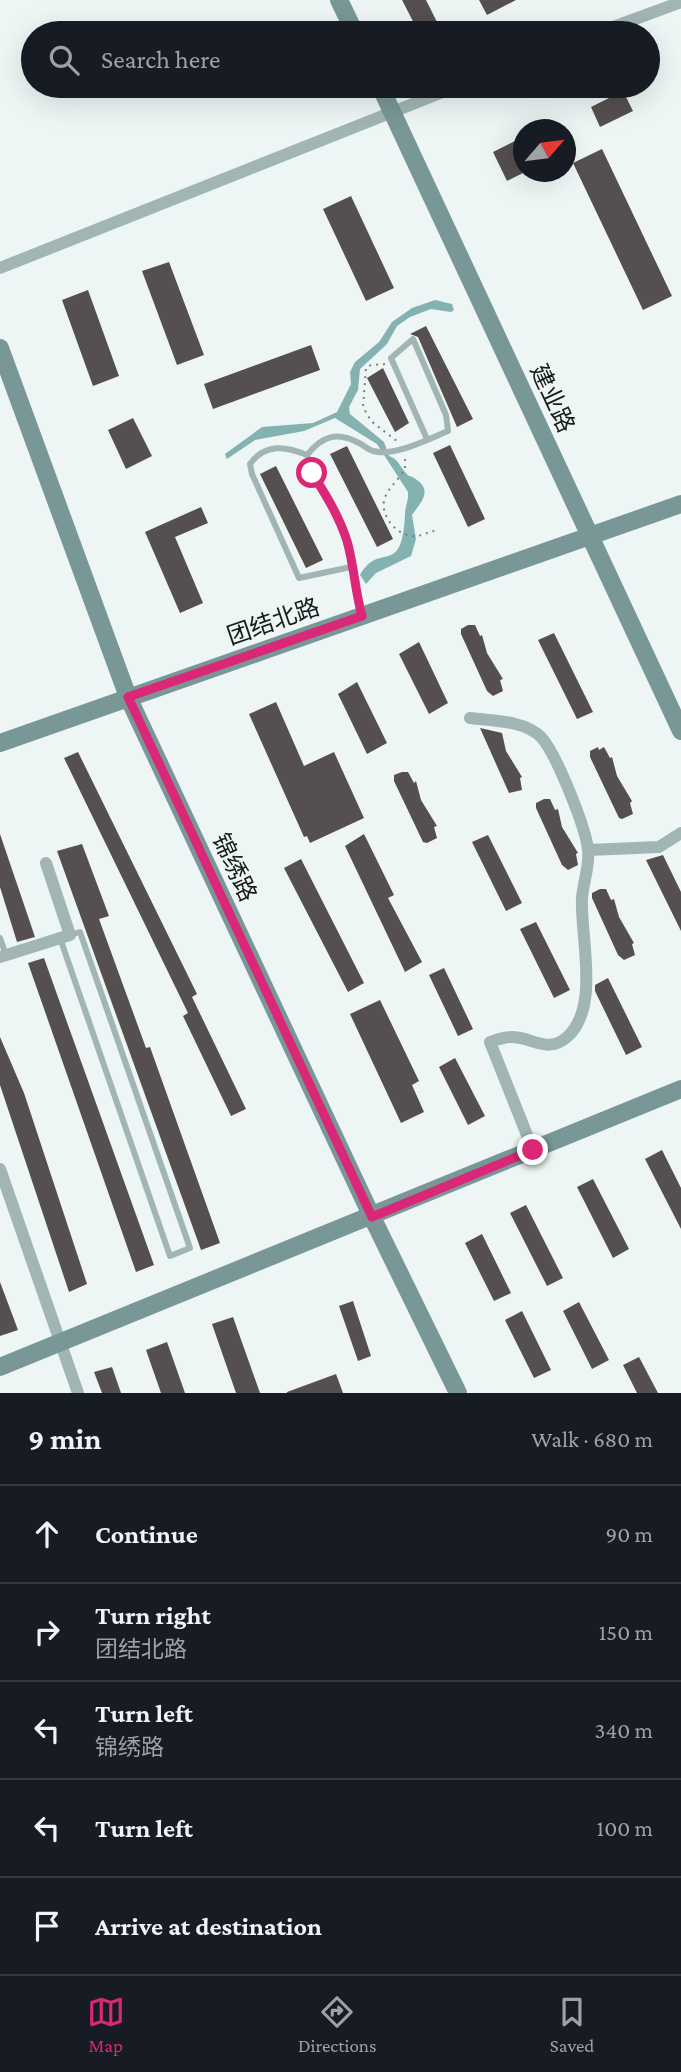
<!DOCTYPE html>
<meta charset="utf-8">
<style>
body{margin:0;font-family:"Crimson Pro","Noto Sans SC",serif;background:#242831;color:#f1f3f6}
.compass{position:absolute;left:513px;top:119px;width:63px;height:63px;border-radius:50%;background:#171b24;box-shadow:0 7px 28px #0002;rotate:62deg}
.stop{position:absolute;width:21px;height:21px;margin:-16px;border:5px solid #db2777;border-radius:50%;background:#fff}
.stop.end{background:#db2777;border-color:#fff;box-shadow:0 2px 7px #0008}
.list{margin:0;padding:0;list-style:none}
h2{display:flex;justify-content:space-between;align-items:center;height:91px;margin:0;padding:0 28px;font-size:30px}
h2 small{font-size:23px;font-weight:400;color:#9ea1a6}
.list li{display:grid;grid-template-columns:46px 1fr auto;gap:21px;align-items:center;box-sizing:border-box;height:98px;padding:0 28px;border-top:2px solid #363941}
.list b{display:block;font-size:26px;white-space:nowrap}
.list p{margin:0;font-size:23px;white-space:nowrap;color:#9ea1a6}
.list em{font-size:23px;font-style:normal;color:#9ea1a6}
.icon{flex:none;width:38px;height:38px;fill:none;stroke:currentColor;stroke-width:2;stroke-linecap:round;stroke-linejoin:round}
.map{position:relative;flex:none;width:681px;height:1393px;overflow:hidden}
.search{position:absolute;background:#171b24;box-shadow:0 7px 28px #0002;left:21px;right:21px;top:21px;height:77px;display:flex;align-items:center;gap:18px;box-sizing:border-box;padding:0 24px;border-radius:38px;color:#9ea1a6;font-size:26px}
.sheet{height:581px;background:#171b24}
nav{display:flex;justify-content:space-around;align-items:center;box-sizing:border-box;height:98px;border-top:2px solid #363941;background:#171b24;font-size:19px;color:#9ea1a6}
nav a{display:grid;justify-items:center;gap:4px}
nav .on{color:#db2777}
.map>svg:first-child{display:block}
.water{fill:#83b2b1}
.building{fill:#554f4f}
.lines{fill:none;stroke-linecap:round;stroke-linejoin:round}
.path{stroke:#7b8180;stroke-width:2;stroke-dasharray:2 5;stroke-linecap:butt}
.lane{stroke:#a1b5b4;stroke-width:6}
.street{stroke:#a1b5b4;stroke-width:12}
.secondary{stroke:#789796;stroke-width:18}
.route{stroke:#db2777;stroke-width:9}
.labels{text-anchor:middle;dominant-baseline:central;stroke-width:7;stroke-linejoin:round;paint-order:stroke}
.street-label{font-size:24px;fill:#181b1b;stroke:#edf6f5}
</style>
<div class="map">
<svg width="681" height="1393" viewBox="0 0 681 1393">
<rect width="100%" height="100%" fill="#edf6f5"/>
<!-- water -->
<path class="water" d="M 435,300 L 452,304 L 454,310 L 451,312 L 431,309 L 410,317 L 397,326 L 387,344 L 360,369 L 358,390 L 349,407 L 350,414 L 384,442 L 389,456 C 398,459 399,465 405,472 C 410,478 407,474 414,478 C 434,490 421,502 412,515 L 416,539 L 411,556 L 376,573 L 366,584 L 360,575 C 380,540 402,579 405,514 C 405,506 409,501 408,492 L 377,444 L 335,418 L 304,431 L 255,440 L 227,459 L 225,454 L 262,427 L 313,423 L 337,412 L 351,384 L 350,372 L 355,362 L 379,342 L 392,322 L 412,308 Z"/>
<!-- building -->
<path class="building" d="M 402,0 L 426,0 L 440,28 L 430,33 L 419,33 Z
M 479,0 L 516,0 L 487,15 Z
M 623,91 L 633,111 L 600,127 L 591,107 Z
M 523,137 L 523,173 L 507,181 L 493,152 Z
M 602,149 L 672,296 L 643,310 L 573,163 Z
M 351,196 L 394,288 L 366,301 L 323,209 Z
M 169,262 L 204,355 L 177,365 L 142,271 Z
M 88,290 L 119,376 L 93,386 L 62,300 Z
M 426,326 L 473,419 L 457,427 L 418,337 L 410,334 Z
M 311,345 L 320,370 L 213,409 L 204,384 Z
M 383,368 L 409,423 L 395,432 L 367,378 Z
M 133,418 L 152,456 L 126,469 L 108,430 Z
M 450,445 L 485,519 L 468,527 L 433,453 Z
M 347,446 L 393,539 L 377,547 L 330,454 Z
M 276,466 L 323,560 L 306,568 L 260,474 Z
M 201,507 L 208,523 L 175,537 L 203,603 L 180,613 L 145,532 Z
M 468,625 L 475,625 L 480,636 L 482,635 L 487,653 L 503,679 L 500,680 L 503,691 L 493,696 L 487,691 L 461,634 L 461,629 Z
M 554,633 L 593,712 L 577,719 L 538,640 Z
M 419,642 L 448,703 L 429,714 L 399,654 Z
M 357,682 L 387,743 L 367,754 L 338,694 Z
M 276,702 L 304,766 L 334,752 L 364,818 L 310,843 L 307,836 L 304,837 L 249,714 Z
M 480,728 L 502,733 L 506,751 L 522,777 L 520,778 L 522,790 L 509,793 Z
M 598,747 L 599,750 L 604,747 L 610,758 L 612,757 L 617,776 L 632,801 L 630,803 L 633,814 L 622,819 L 619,818 L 590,757 L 590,751 Z
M 78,752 L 197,994 L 192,997 L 246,1109 L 231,1116 L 183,1016 L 188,1013 L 64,758 Z
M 402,772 L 408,772 L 414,783 L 416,781 L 421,800 L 437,826 L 434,827 L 437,838 L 427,843 L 423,842 L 394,781 L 394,775 Z
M 544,799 L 550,799 L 555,810 L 558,809 L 562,827 L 578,853 L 576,854 L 578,865 L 568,870 L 562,865 L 536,808 L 536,803 Z
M 0,834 L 35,937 L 17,942 L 0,887 Z
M 364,834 L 394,895 L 388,898 L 422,962 L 405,972 L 345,846 Z
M 488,835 L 522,903 L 506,911 L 472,842 Z
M 82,844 L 109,916 L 99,919 L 146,1048 L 150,1047 L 220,1243 L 201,1250 L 57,851 Z
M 663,855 L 681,892 L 681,931 L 646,860 Z
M 301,859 L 364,983 L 348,992 L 284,868 Z
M 600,889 L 606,889 L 611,900 L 614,899 L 619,917 L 634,943 L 632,944 L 635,955 L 624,960 L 618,955 L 592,898 L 592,893 Z
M 536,922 L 570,990 L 554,998 L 520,929 Z
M 44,958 L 154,1265 L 136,1272 L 28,963 Z
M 444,968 L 473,1029 L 458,1036 L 429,975 Z
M 608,978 L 642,1047 L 626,1055 L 595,991 L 595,985 Z
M 380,1000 L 419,1081 L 412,1085 L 424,1112 L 401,1123 L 350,1014 Z
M 0,1037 L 24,1093 L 87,1284 L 69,1292 L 0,1085 Z
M 455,1058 L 485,1116 L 468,1125 L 439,1067 Z
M 662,1150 L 681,1188 L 681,1229 L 645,1159 Z
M 593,1179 L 629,1249 L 613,1258 L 577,1187 Z
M 526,1205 L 563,1278 L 547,1286 L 510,1213 Z
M 482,1234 L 511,1293 L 494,1301 L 465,1243 Z
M 0,1282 L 18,1330 L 0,1336 Z
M 353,1301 L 371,1356 L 358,1361 L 339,1306 Z
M 579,1302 L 609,1360 L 592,1369 L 563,1311 Z
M 522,1311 L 551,1370 L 534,1378 L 505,1320 Z
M 233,1317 L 260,1393 L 236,1393 L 212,1324 Z
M 167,1342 L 185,1393 L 161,1393 L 146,1350 Z
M 639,1357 L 658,1393 L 637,1393 L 623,1365 Z
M 112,1367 L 121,1393 L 102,1393 L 94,1372 Z
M 336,1374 L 343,1393 L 287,1393 L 287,1392 Z"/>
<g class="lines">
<!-- path -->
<path class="path" d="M 385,364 L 371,365 L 366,368 L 363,407 L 371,421 L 398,442
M 405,459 L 405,469 C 399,480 387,488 384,501 C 381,518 399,538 417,536 C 425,535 430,530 438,531"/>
<!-- lane -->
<path class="lane" d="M 307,455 C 286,446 265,443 250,464 L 252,474 L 299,578 L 351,567
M 361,614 C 354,591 354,567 348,544 C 339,512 317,486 307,455 C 322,436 337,431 359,443 C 363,445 369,450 373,451 C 395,457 428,439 448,431 L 446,415 L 413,339 L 391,358 L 427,439
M 0,938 L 6,955
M 60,938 L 170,1256 L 190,1248 L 80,932 L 70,935"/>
<!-- street -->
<path class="street" d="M 597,33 L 681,2
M 0,268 L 458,86
M 470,718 C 493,721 523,720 541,737 C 556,753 586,828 588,850 C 590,865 583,883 582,898 C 580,936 601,1009 566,1038 C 546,1054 530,1036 511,1037 C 504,1037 496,1040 490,1042 L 533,1150
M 588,850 L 659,847 L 681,833
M 0,957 L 70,935 L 46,863
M 0,1169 L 78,1393"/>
<!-- secondary -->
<path class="secondary" d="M 339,0 L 355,33
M 380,86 L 681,731
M 0,348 L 128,697 L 372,1217 L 458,1393
M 0,743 L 681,504
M 0,1367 L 681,1089"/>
</g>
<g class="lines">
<!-- route -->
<path class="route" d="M 312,473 C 326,495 339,516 347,541 C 354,565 355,591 362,616 L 128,697 L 372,1217 L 533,1150"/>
</g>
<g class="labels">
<!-- street labels -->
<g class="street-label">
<text transform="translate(553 398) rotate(65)">建业路</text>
<text transform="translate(273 621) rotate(-19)">团结北路</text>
<text transform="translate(235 867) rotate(65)">锦绣路</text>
</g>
</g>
</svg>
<svg class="compass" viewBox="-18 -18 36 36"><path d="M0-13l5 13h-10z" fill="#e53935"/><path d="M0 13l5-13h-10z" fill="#9ea1a6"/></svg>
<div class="stop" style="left:312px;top:473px"></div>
<div class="stop end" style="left:533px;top:1150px"></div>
<div class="search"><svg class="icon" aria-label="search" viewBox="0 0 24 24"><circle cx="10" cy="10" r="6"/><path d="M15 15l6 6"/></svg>Search here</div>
</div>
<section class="sheet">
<h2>9 min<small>Walk · 680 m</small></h2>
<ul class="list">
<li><svg class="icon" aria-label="ahead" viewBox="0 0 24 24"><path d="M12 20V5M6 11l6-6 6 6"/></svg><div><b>Continue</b></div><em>90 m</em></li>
<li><svg class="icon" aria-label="right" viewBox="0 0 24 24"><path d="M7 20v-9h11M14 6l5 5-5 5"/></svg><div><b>Turn right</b><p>团结北路</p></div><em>150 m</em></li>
<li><svg class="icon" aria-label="left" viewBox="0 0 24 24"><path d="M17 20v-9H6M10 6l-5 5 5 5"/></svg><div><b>Turn left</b><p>锦绣路</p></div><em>340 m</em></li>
<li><svg class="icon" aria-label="left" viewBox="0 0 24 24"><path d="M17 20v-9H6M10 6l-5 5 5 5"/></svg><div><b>Turn left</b></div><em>100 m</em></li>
<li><svg class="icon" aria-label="arrive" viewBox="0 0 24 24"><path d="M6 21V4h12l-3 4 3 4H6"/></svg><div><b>Arrive at destination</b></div></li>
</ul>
</section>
<nav>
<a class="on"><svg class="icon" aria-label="map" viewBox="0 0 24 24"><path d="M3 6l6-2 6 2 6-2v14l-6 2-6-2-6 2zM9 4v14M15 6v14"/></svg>Map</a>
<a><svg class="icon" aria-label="directions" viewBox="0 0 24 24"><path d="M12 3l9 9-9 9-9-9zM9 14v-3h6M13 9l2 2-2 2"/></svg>Directions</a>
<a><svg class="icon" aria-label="saved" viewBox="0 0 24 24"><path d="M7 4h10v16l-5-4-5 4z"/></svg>Saved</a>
</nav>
